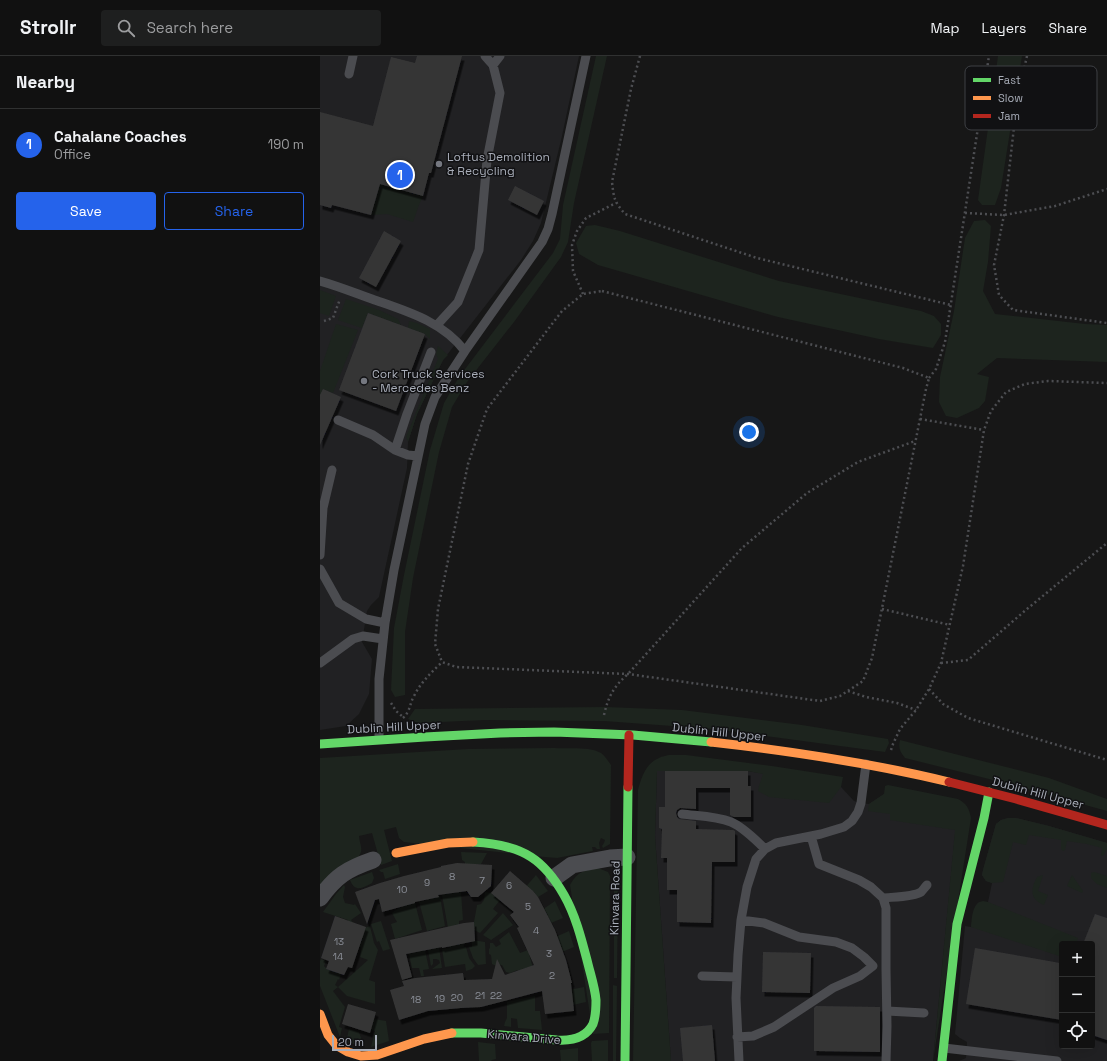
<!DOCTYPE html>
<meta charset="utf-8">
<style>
body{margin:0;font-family:"Space Grotesk",sans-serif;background:#1e1f1f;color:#f1f3f6}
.controls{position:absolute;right:12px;bottom:12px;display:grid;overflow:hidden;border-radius:4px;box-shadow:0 4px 16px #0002}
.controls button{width:36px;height:36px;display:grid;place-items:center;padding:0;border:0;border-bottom:1px solid #303131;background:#111;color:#f1f3f6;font:20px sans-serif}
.scale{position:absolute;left:12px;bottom:10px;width:45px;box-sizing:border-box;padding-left:4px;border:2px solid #a8adb8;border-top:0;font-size:11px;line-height:14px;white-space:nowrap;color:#a8adb8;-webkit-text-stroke:3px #111113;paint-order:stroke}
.you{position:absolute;left:429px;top:376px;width:14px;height:14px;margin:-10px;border:3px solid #fff;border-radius:50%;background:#1a73e8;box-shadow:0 0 0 6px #1a73e833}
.badge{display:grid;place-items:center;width:26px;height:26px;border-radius:50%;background:#2563eb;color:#fff;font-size:13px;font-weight:700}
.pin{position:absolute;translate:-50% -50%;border:2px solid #fff;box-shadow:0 1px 4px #0006}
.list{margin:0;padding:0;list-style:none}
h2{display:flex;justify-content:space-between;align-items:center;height:52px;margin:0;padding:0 16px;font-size:17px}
h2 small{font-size:13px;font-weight:400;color:#9c9d9f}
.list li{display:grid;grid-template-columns:26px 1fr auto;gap:12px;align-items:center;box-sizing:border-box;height:72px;padding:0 16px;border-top:1px solid #303131}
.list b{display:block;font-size:15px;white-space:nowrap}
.list p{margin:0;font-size:13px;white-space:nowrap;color:#9c9d9f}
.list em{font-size:13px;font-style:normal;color:#9c9d9f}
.actions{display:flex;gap:8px;padding:12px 16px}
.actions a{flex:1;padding:9px 0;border:1px solid #2563eb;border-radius:4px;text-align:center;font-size:14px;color:#2563eb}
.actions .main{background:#2563eb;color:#fff}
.icon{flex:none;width:22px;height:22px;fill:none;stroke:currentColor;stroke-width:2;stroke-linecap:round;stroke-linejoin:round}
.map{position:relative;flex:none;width:787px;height:1005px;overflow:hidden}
header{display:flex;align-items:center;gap:24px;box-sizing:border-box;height:56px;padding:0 20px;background:#111;border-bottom:1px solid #303131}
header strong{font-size:19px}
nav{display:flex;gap:22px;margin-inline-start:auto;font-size:14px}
.search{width:280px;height:36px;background:#1e1f1f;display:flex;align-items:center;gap:10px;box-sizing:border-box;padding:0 14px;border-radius:4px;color:#9c9d9f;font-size:15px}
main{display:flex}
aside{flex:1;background:#111}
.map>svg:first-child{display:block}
.built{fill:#212123;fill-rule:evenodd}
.green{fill:#1d241e}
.building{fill:#353536;filter:url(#shadow)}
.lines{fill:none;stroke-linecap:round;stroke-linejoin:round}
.path{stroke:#4d4e52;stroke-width:2.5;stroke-dasharray:2 3;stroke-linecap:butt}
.lane{stroke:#4b4c50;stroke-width:9}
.street{stroke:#4b4c50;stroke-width:17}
.fast{stroke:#63d668;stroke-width:9}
.slow{stroke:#ff974d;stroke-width:9}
.jam{stroke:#b3261e;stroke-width:9}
.poi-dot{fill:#757880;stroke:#111113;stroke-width:1.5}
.labels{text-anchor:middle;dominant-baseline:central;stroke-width:3;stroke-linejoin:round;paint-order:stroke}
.number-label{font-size:10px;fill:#8b8f98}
.poi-label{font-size:12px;fill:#a8adb8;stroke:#111113;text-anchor:start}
.street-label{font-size:12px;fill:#a8adb8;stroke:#111113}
.key{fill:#111113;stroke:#3e4045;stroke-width:1}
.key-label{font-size:11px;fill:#a8adb8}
</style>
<header>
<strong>Strollr</strong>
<div class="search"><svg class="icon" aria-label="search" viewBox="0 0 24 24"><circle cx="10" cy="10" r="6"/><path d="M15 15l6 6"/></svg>Search here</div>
<nav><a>Map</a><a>Layers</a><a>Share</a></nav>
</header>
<main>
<aside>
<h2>Nearby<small></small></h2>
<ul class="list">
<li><span class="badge">1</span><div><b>Cahalane Coaches</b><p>Office</p></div><em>190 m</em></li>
</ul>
<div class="actions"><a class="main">Save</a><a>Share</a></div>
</aside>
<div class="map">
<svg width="787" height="1005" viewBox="0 0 787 1005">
<defs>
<filter id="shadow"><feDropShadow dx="2.5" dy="4.5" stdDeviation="0" flood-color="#0009"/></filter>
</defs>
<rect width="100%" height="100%" fill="#171717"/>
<!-- built -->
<path class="built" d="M 0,0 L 259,0 L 242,80 L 221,167 L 213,185 L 201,204 L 123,304 L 97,358 L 88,386 L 87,412 L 59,541 L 51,549 L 47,555 L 42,586 L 52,603 L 49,638 L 39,658 L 26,670 L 0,674 Z
M 337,715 L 428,715 L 521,731 L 534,745 L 541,747 L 549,748 L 564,738 L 637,758 L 613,1005 L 351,1005 L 335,780 Z
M 688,762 L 696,762 L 729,770 L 787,787 L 787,1005 L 639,1005 L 646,1002 L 647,986 L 640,982 L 635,978 L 645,870 L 651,871 L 654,854 L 656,849 L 659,846 L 668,846 L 672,827 L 666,825 L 662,819 L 663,814 L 676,768 L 681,764 ZM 742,888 L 772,888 L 772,990 L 742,990 Z"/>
<!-- green -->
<path class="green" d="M 276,0 L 287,0 L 254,147 L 248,186 L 241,201 L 194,266 L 147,326 L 132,351 L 119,396 L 93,522 L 85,576 L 85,639 L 75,641 L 71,634 L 74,572 L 84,519 L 110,394 L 124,347 L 139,321 L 233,197 L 240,183 L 243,149 Z
M 678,0 L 702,0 L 681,132 L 675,149 L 662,149 L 658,144 Z
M 60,128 L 103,140 L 99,149 L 93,166 L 67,158 L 51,159 Z
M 665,164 L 671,170 L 668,206 L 663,235 L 675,258 L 765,268 L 787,269 L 787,306 L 677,302 L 657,318 L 669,321 L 665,345 L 659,352 L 637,362 L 626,360 L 619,346 L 620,321 L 634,255 L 645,182 L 654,165 Z
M 275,169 L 300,175 L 459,225 L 601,255 L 614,260 L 621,268 L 621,279 L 613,292 L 559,283 L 458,261 L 278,209 L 259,198 L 256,187 L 266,170 Z
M 0,234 L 16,240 L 9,260 L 0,257 Z
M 26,243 L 59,254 L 78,263 L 81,269 L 48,257 L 42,272 L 18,264 Z
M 89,265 L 97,267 L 110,273 L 110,283 L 105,278 L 88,272 Z
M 16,268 L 38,274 L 13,337 L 3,333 L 0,339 L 0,315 Z
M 118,290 L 128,299 L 123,304 L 97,358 L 88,386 L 86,381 L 118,303 L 116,298 Z
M 286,651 L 362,654 L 482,669 L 568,683 L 569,687 L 565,696 L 393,673 L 284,665 L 165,664 L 98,667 L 88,663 L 95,653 Z
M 580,684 L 729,722 L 787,743 L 787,755 L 697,730 L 585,702 C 580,696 578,692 580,684 Z
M 234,692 C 247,693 270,690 281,697 C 285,700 288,705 291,709 L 290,788 L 283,792 L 282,790 L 284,787 L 285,784 L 281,782 L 279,787 L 280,793 L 277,793 L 275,791 L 272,791 L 273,795 L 237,802 L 225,801 L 84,786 L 79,782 L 76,771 L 64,774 L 72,805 L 61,809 L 52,777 L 39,780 C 40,791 45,794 36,804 L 0,832 L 0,702 L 148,693 Z
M 349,699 L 366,699 L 452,710 L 523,721 L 521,731 L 509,747 L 449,741 L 438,735 L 439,730 L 443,718 L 428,715 L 337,715 L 335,780 L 351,1005 L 313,1005 L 318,734 C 321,722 326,707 339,702 C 342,700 346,700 349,699 Z
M 568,729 L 638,743 C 647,748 649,752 651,762 L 613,1005 L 635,774 L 570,764 L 570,758 L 548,755 L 549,748 L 564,738 L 565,730 Z
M 688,762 L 696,762 L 729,770 L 787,787 L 787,793 L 784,799 L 782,800 L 781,799 L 782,792 L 767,788 L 747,785 L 745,794 L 743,795 L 741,793 L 741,784 L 709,779 L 706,789 L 693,786 L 683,826 L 672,827 L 666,825 L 662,819 L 663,814 L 676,768 L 681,764 Z
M 141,796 L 167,797 L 161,808 L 154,808 L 153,817 L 145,817 L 145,806 L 142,804 Z
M 78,808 L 80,818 L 65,823 L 63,816 L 61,816 L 59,814 Z
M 278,812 L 288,816 L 290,820 L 289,977 L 273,978 L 250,829 C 258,815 263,815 278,812 Z
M 52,816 L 54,822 L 52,827 C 43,832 35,837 30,824 Z
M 774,816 L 787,820 L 787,832 L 777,828 L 771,822 L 771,817 Z
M 216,819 L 228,835 L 218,841 L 213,835 L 207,839 L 203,834 Z
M 723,819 L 718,835 L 728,839 L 724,849 C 710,843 710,834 717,821 Z
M 752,819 L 763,835 L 762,837 L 747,830 Z
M 296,827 L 298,828 L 297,922 L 294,922 L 294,828 Z
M 24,829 L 25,831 L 23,841 L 25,847 L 34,849 L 35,848 L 41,857 L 31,864 L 39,874 L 50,870 L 54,887 L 58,894 L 49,924 L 55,926 L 55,948 L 27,940 L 18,931 L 13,935 L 25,951 L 19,971 L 22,972 L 20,981 L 0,930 L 0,905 L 1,903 L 6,905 L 4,910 C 9,917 16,914 23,912 L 19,924 L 18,923 L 15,929 L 18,931 L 48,904 L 40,901 L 41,891 L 31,886 L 23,880 L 28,864 L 3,856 L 16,838 Z
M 141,836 L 143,864 L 139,865 L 139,870 L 128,872 L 122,839 Z
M 165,836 L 171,837 L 180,844 L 173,853 L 178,857 L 160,877 L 154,874 L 154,866 L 157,849 L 161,848 L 164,844 Z
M 120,840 L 125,870 L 107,875 L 99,846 Z
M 235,845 L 243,862 L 231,867 L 227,859 L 216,864 L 213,860 Z
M 663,845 L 668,846 L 758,882 L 756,888 L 742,888 L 742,901 L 651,871 C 652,862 652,847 663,845 Z
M 95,847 L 102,874 L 75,883 L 71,868 L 77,866 L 72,857 C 79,851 87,849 95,847 Z
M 183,857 L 193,869 L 171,884 L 163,879 Z
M 61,865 L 70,893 L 63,895 L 59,885 L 57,886 L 51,868 Z
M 249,875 L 254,891 L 242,896 L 233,882 Z
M 189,876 L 200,897 L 208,894 L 214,916 L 200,920 L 198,914 L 190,917 L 186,916 L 182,909 L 174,909 L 172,908 L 171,899 L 169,898 L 169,893 L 170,892 L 170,887 L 173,887 L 176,891 L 181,888 L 179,884 Z
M 143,878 L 144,891 L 146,891 L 149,902 L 155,910 L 152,913 L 146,915 L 145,908 L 125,911 L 122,893 L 130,892 L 129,880 Z
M 152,884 L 165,886 L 166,908 L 158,909 L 153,902 L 149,891 L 152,891 Z
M 119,891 L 122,912 L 112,913 L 120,907 L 119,904 L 116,903 L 113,903 L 113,908 L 111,910 L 108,894 Z
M 105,894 L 109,913 L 103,914 L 104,920 L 101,920 L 99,912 L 92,912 L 89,898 Z
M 293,929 L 297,930 L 296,1005 L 293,1005 Z
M 264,931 L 266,946 L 253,949 L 249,934 Z
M 215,940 L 215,955 L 220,955 L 222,974 L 198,972 L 197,963 L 191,962 L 191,971 L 184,970 L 185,966 L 187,962 L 187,946 Z
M 54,963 L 66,965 L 69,985 L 51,991 L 55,975 L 51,974 Z
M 29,973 L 39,976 L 44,991 L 26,986 Z
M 288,984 L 288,1005 L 272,1005 L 271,987 L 272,985 Z
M 158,986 L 175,988 L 176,1003 L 172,1004 L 171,1005 L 159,1005 Z
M 258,992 L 258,1005 L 241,1005 L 240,994 Z"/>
<!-- building -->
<path class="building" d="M 97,0 L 142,0 L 111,117 L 109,117 L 103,140 L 60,128 L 51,159 L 12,149 L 11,152 L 0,149 L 0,56 L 53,70 L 71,1 L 95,7 Z
M 195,130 L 224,145 L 217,159 L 188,144 Z
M 64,175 L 81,185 L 56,231 L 39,222 Z
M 48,257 L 105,278 L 76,355 L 19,334 Z
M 3,333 L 21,341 L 0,389 L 0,339 Z
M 345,715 L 428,715 L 428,730 L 431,730 L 431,761 L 414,761 L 410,759 L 410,732 L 376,732 L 376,753 L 360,752 L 357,754 L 356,757 L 357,761 L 359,763 L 376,765 L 376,773 L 413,774 L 415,775 L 415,806 L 392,806 L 391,867 L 357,866 L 357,834 L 347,834 L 347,802 L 341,802 L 342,773 L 339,772 L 339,751 L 345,751 Z
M 137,807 L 172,809 L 171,830 L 158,841 L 151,841 L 147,835 L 118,839 L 119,841 L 95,846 L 95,847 L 62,856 L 59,843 L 55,844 L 47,868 L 35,836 L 60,827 L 84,820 L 121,811 L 121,810 Z
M 190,815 L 213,835 L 218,841 L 235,874 L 246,904 L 252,927 L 251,927 L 254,955 L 225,958 L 222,935 L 161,951 L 141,952 L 108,955 L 79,964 L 70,934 L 84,930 L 82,925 L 95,922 L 143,917 L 144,924 L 172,923 L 177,903 L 185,919 L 214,909 L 197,872 L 199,871 L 190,859 L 194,856 L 171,837 Z
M 775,858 L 787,862 L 787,984 L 772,979 L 772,888 L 763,888 Z
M 15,860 L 46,871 L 32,912 L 28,911 L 24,919 L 6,913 L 9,905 L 1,902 Z
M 154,866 L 155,885 L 122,892 L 122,891 L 86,898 L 92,921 L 82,924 L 70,884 L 144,867 Z
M 655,892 L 740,907 L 739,916 L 742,917 L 742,964 L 646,948 Z
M 443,896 L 491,897 L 490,937 L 442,936 Z
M 28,948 L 56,956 L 50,977 L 22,968 Z
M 496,950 L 560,951 L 560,996 L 494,995 L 494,952 Z
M 392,969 L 395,1005 L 363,1005 L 360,972 Z"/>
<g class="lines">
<!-- path -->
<path class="path" d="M 320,0 L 311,33 L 292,126 C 294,143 294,145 305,158 L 437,202 L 631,249
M 707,0 L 697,45 L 684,159 L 674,209 L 679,239 L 693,254 L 787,267
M 645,157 L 684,159 L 735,150 L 787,133
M 282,235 L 583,312 L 609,322 L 606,333 L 552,602 L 543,625 L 520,640 L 500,645 L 308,618 L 136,611 L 122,606 L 115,588 L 118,553 L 148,408 L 167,353 L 242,255 L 263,238 Z
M 263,238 L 253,215 L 252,189 L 257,175 L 266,162 L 296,147
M 4,265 L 13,262 L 20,243
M 609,322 L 616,313 L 625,286 L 669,0
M 600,363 L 664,374
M 562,553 L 630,569
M 621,607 L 648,604 L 707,553 L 787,487
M 609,633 L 623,648 L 648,662 L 787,704
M 528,635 L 546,641 L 577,647 L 596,654
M 71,647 L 76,655 L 83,661
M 284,659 C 288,641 294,630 308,618 L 422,492 L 487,437 L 538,406 L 595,385
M 83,662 C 91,654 89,649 94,640 C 101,626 111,617 122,606
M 571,694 L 573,688 L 580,673 L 596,654 L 609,633 L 621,607 L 643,510 L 664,374 L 671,355 L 686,336 L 705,328 L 728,325 L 787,327"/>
<!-- lane -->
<path class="lane" d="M 173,9 L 180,0
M 29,18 L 33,0
M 0,225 C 18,230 35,237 52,243 C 86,255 122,265 145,295
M 117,269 L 138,246 L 159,194 L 167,104 L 180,37 L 173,9 L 165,0
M 18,364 L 53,379 L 75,394 L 88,399 L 98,400
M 75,394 L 87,358 L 111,296
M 0,499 L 3,452 L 12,414
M 0,513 L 19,547 L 46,563 L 65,567
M 0,607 L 33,583 L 43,580 L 63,583
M 59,683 L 59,623 L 65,567 L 74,514 L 105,368 L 115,341 L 145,295 L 222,186 L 228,173 L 232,158 L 266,0
M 362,758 C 378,760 396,760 411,766 C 423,771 436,784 445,793
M 491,780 L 499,808 L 539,824 L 551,831 L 563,842 L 566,852 L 566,913 L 567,970 L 566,1005
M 563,842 C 572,841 594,841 601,836 C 603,834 605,831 607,829
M 382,920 L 417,921
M 567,955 L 604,957
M 417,981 L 433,980 L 454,971 L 513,932 L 540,920 L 553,910 L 544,901 L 532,892 L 516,886 L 479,881 L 444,867 L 421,864
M 624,992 L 737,1005
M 419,1005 L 416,942 L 418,899 L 421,864 L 427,831 L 436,803 L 445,793 L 456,787 L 501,778 L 524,771 L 532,765 L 538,756 L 541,747 L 546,708"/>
<!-- street -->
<path class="street" d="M 234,822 L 252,809 L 290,802 L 307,801
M 0,842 C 16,820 27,813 53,804"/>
<!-- fast -->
<path class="fast" d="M 0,688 L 105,681 L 180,677 L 234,676 L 313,679 L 391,686
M 132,977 L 161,977 L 237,984 C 252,985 266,982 273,968 C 276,960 276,952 276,944 C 275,932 271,920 268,908 C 262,885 256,860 244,839 C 236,825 225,810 211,801 C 194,790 173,787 153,786
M 305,1005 L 308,731
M 622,1005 L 637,868 L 664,762 L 669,736"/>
<!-- slow -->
<path class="slow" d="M 391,686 C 471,695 551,707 629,726
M 76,797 L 128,787 L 153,786
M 0,958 L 8,979 L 16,989 L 28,996 L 41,1000 L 57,999 L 104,983 L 132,977"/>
<!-- jam -->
<path class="jam" d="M 629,726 L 696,743 L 787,769
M 308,731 L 309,679"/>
</g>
<!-- markers -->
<g class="poi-dot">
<circle cx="119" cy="108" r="4"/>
<circle cx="44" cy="325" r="4"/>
</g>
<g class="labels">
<!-- number labels -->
<g class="number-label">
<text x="132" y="820">8</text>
<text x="162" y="824">7</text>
<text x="107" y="826">9</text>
<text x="189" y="829">6</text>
<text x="82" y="833">10</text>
<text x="208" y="850">5</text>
<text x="216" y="874">4</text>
<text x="19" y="885">13</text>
<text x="229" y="897">3</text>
<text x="18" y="900">14</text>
<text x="232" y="919">2</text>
<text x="160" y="939">21</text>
<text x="176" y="939">22</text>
<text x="137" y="941">20</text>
<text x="120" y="942">19</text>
<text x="96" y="943">18</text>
</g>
<!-- poi labels -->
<g class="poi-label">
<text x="127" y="101">Loftus Demolition<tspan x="127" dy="14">&amp; Recycling</tspan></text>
<text x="52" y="318">Cork Truck Services<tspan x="52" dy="14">- Mercedes Benz</tspan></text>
</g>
<!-- street labels -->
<g class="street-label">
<text transform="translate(74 671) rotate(-3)">Dublin Hill Upper</text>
<text transform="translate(399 676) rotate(6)">Dublin Hill Upper</text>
<text transform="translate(718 737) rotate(15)">Dublin Hill Upper</text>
<text transform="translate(295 842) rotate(-89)">Kinvara Road</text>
<text transform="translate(204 981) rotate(5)">Kinvara Drive</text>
</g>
</g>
<!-- legend -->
<rect x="645" y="10" width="132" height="64" rx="6" class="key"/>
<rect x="653" y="22" width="18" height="4" fill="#63d668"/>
<rect x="653" y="40" width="18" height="4" fill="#ff974d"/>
<rect x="653" y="58" width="18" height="4" fill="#b3261e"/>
<g class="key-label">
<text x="678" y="28">Fast</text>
<text x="678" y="46">Slow</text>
<text x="678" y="64">Jam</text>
</g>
</svg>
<div class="controls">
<button>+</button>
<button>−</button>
<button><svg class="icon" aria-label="locate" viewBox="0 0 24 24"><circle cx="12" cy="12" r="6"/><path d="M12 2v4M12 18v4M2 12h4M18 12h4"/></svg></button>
</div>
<div class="scale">20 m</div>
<div class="you"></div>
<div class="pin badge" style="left:80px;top:119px">1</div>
</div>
</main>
